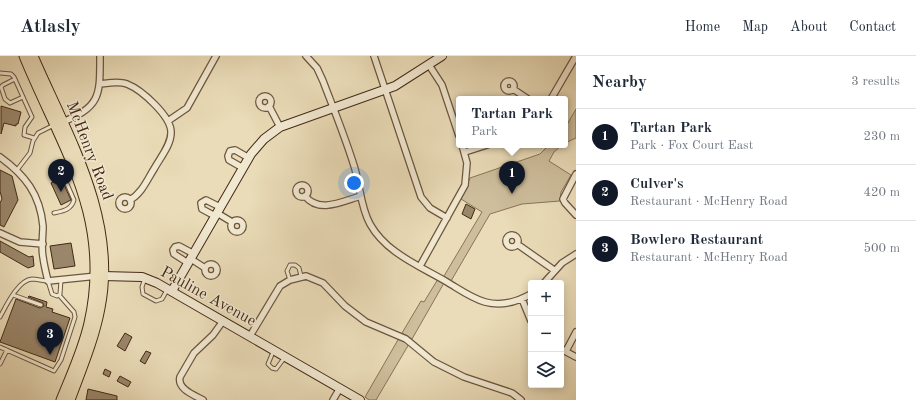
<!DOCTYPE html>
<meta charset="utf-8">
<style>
body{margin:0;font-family:"Old Standard TT",serif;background:#f6f6f7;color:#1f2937}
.controls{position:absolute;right:12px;bottom:12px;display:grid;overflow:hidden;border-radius:4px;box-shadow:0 2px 10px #0003}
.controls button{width:36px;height:36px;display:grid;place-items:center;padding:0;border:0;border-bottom:1px solid #e0e1e3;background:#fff;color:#1f2937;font:20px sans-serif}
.you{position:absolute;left:354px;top:127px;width:14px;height:14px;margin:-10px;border:3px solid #fff;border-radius:50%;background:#1a73e8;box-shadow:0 0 0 6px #1a73e833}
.badge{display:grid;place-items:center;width:26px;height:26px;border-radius:50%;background:#111827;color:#fff;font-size:13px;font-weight:700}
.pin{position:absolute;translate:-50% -33px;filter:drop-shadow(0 1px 2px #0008)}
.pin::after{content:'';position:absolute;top:21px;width:14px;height:12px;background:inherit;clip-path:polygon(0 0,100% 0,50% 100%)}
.popup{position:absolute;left:456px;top:40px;width:112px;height:52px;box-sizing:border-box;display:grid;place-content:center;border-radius:4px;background:#fff;filter:drop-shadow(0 1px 3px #0005);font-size:13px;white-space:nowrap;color:#747a83}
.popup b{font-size:15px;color:#1f2937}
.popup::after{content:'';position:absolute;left:50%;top:100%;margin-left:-8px;border:8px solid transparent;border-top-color:#fff}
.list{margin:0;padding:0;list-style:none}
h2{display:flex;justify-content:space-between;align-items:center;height:52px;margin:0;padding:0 16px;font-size:17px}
h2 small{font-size:13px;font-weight:400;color:#747a83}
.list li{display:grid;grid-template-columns:26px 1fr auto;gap:12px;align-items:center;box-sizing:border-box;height:56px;padding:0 16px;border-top:1px solid #e0e1e3}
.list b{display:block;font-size:15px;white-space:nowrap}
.list p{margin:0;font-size:13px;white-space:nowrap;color:#747a83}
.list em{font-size:13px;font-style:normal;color:#747a83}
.icon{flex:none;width:22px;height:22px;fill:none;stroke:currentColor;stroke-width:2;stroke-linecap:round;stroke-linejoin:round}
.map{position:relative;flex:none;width:576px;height:344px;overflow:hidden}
header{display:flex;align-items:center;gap:24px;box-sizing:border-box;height:56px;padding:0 20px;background:#fff;border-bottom:1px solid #e0e1e3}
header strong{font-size:19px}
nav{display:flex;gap:22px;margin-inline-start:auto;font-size:14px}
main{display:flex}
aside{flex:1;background:#fff}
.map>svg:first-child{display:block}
.green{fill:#cebe9c;stroke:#887458}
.building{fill:#9a866a;stroke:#432915}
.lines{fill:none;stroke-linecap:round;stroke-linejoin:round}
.lane-casing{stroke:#6d563e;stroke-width:5}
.street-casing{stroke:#6d563e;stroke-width:8}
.secondary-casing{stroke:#432915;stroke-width:10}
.primary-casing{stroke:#432915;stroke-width:11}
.lane{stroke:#f1e8d1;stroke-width:3}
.street{stroke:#f1e8d1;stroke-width:5.5}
.secondary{stroke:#f1e8d1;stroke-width:8}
.primary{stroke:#eadcb8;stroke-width:9}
.labels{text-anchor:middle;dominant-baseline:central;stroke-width:3;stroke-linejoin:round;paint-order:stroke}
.street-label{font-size:16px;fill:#432915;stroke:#f1e8d1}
</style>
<header>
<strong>Atlasly</strong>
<nav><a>Home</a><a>Map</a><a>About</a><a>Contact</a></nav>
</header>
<main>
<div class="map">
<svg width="576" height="344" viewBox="0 0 576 344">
<rect width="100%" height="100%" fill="#eadcb8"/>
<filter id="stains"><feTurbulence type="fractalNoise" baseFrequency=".005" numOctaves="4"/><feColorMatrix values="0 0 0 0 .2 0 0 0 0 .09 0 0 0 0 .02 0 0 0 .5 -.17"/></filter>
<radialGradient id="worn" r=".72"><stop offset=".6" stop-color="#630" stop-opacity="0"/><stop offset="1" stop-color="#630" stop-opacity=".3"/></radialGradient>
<!-- green -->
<path class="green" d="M 576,53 L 576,82 L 565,87 L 565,72 Z
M 549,89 L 562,89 L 554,96 L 549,105 L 571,119 L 561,136 L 560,145 L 522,148 L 490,158 L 451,225 L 444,220 L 482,156 L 461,143 L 470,122 L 540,98 Z
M 438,223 L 444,227 L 412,283 L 402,277 L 421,245 L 424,246 Z
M 399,282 L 409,288 L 376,344 L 369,344 L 365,341 Z"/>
<!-- building -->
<path class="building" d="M 1,50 L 21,56 L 18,68 L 16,68 L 16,70 L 4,67 L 1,78 Z
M 0,114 L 12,120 L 18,144 L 4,171 L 0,169 L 0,147 L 2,143 L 0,135 Z
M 61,122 L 71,144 L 61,149 L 51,127 Z
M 466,148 L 475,153 L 471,163 L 462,158 Z
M 0,185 L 29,201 L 33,200 L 34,210 L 28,212 L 0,196 Z
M 71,187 L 75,210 L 54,213 L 50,190 Z
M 29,240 L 47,246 L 46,251 L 53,253 L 52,256 L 70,262 L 55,306 L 0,286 L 16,243 L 40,252 L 44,250 L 43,247 L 28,241 Z
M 125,277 L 132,281 L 125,295 L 117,290 Z
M 146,295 L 151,297 L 145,308 L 140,305 Z
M 105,313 L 111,316 L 109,321 L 103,318 Z
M 120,320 L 131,326 L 128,331 L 117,325 Z
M 88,333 L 117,340 L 117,344 L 86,344 Z"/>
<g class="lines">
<defs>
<path id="lane" d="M 0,17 L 11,18 L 14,21 L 32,61 L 25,71 L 24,79 L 34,82
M 15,23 L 3,29 L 1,31 L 5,43 L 10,47 L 23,41
M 17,114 L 30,97 L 33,85 L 38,77 L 54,69
M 54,157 C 63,155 71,154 74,144 L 60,112
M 145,222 L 142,231 L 143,238 L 156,245 L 162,243 L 167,234
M 290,224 L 287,215 L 290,209 L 295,209 L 299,212 L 301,220
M 13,239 L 41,249
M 0,261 C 6,250 18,224 32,223 C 37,223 43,225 48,225 L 52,238 L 57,240 L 60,238 L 61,224
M 0,291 L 54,315 L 61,304 L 75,261 L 74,256 L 59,239
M 273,296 L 268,308 L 272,312 L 276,313 L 285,301
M 0,308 L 7,294"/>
<path id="street" d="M 306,0 L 317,12 L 323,25 C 334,54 346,83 355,113 C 360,131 361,152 370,168 C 386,197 420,210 447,226 C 459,233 471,242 485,246 C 500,250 517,246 531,238
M 374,0 L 421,141 L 430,152 L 447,162
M 429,9 L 442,29 L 459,80
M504 30a5 5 0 1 1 10 0a5 5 0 1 1-10 0Z
M 100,28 C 109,27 119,25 127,28 C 142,34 172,61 171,77 C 171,89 160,102 154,113 C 147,124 142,137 130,144
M 513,33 L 528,43
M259 46a6 6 0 1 1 12 0a6 6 0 1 1-12 0Z
M 551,43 L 576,0
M 269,50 L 280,71
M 168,65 L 187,52 L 216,0
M 60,67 C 101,51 100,40 100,0
M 465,96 L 487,89
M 0,101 C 25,119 40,138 43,170 C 43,180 41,191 43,201 C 44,209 46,217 48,225 L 97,220
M 243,112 L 229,104 L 228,100 L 230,95 L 235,94 L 249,102
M 576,118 L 563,143 L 565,147 L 576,159
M296 135a6 6 0 1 1 12 0a6 6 0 1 1-12 0Z
M 305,140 C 319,158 343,145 361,140
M119 147a6 6 0 1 1 12 0a6 6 0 1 1-12 0Z
M 217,157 L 232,166
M 215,160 L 202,153 L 201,147 L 206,144 L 220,151
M231 170a6 6 0 1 1 12 0a6 6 0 1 1-12 0Z
M 0,177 L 20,186 L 43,188
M506 185a6 6 0 1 1 12 0a6 6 0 1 1-12 0Z
M 517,188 L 554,214
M 191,203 L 205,212
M 188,207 L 174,198 L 173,194 L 175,191 L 179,190 L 194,198
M205 214a6 6 0 1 1 12 0a6 6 0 1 1-12 0Z
M 420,210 L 465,129 L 467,107 L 462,89
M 544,227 L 562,207 L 576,198
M 522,243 L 531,265
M 250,280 L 280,230 L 290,224 L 306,220 L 323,227 L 345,250 L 366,266 L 406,283 L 434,306 L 464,321 L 512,337 L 521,344
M 561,293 L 576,301
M 566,295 L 576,276
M 203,344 C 194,339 177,333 180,321 L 194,297 L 213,279 L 223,265
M 333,344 L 340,332"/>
<path id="secondary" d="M 103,220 L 142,221 L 157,227 L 360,344
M 172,235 L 251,98 L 264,83 L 280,71 L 395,30 L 442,0"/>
<path id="primary" d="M 24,0 C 62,93 113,161 89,267 C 83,294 71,319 61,344
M 33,0 C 67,79 118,162 100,252 C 94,284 81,314 70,344"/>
</defs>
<!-- lane casing -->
<use href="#lane" class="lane-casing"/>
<!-- street casing -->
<use href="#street" class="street-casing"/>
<!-- secondary casing -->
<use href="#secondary" class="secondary-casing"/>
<!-- primary casing -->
<use href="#primary" class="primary-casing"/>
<!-- lane -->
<use href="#lane" class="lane"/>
<!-- street -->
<use href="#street" class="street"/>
<!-- secondary -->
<use href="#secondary" class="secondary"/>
<!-- primary -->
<use href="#primary" class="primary"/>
</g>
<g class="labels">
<!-- street labels -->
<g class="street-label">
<text transform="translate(89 95) rotate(69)">McHenry Road</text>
<text transform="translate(208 241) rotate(29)">Pauline Avenue</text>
</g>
</g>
<rect width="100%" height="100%" filter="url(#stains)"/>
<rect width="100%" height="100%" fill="url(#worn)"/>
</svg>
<div class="controls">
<button>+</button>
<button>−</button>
<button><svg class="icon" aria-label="layers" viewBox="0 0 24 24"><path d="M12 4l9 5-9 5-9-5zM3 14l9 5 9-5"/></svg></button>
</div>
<div class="you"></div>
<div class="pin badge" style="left:512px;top:138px">1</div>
<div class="popup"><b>Tartan Park</b>Park</div>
<div class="pin badge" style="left:61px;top:136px">2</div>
<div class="pin badge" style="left:50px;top:299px">3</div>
</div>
<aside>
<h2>Nearby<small>3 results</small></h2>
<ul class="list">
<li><span class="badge">1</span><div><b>Tartan Park</b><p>Park · Fox Court East</p></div><em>230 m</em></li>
<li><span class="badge">2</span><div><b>Culver's</b><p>Restaurant · McHenry Road</p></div><em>420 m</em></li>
<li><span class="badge">3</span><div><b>Bowlero Restaurant</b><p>Restaurant · McHenry Road</p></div><em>500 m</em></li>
</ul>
</aside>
</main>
